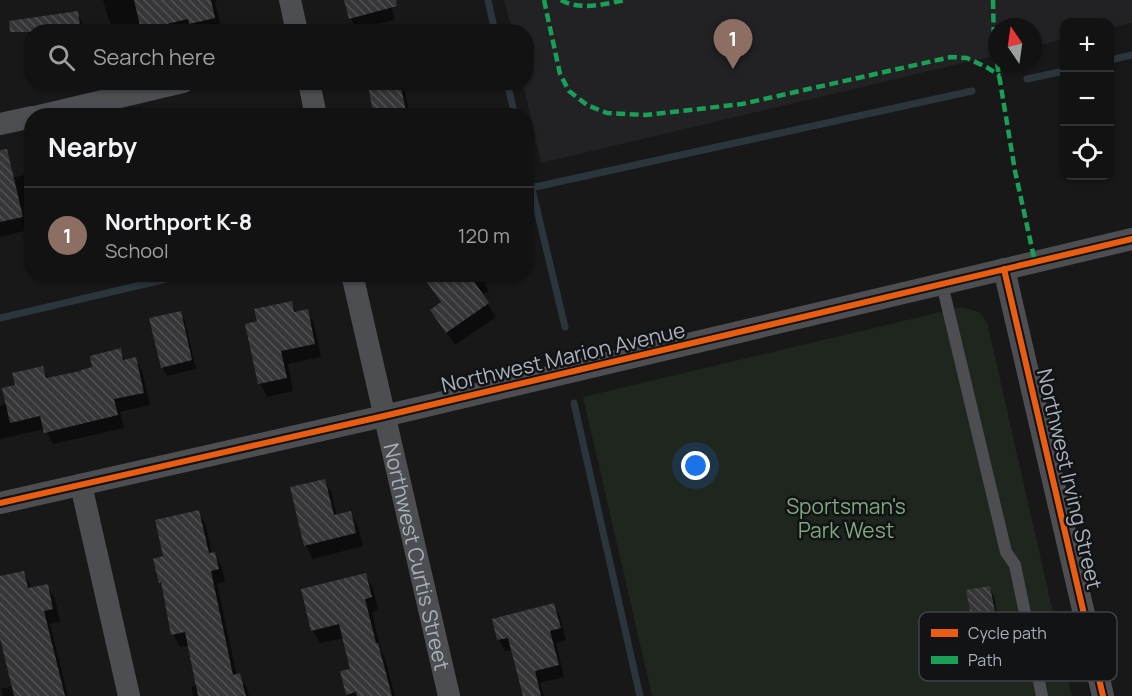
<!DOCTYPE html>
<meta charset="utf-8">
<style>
body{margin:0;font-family:Manrope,sans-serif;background:#1f2021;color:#f1f3f6}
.controls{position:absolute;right:18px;top:18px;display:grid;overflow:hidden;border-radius:12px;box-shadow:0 2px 4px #0004}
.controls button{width:54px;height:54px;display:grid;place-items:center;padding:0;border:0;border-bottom:2px solid #313233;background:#121213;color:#f1f3f6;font:30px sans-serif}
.compass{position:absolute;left:988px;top:18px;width:54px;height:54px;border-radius:50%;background:#121213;box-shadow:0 2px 4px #0004;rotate:347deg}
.you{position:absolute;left:696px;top:466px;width:21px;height:21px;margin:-15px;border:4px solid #fff;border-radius:50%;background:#1a73e8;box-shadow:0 0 0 9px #1a73e833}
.badge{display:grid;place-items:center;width:39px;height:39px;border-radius:50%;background:#767b82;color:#fff;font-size:20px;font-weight:700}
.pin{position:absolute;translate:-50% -50px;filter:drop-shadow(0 2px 3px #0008)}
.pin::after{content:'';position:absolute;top:32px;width:21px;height:18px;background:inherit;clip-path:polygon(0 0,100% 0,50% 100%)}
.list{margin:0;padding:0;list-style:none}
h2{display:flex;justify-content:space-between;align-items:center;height:78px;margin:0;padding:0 24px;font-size:26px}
h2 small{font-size:20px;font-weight:400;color:#9c9ea0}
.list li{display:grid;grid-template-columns:39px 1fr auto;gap:18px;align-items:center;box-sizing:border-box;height:96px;padding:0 24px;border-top:2px solid #313233}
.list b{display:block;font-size:22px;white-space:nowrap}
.list p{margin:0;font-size:20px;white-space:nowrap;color:#9c9ea0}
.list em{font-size:20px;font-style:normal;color:#9c9ea0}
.icon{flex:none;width:33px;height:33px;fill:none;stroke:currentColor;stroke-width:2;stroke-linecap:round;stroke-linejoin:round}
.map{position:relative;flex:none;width:1132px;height:696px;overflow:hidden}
.search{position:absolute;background:#121213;box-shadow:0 2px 4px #0004;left:24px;top:24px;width:510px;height:66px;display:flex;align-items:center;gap:15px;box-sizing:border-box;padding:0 21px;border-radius:24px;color:#9c9ea0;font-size:22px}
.panel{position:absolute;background:#121213;box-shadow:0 2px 4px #0004;left:24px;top:108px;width:510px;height:174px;border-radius:24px}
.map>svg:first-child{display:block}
.built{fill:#222225}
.green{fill:#1e261e}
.shadow{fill:#0007}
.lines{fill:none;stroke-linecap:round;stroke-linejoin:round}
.stream{stroke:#2a353c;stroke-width:7}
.building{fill:url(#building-back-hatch)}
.lane{stroke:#4c4e52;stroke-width:12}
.street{stroke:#4c4e52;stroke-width:22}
.quiet{stroke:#1a9f57;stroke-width:4.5;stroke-dasharray:9 4.5;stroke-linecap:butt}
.cycleway-casing{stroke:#121315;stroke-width:10}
.cycleway{stroke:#e95d12;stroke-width:6}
.labels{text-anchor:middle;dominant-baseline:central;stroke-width:5;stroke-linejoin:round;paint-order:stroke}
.street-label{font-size:21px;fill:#a8b0bb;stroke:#121315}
.park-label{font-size:21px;fill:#7fa77e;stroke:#121315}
.key{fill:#121315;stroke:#3f4247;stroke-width:1.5}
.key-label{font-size:16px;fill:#a8b0bb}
</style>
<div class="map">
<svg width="1132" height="696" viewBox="0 0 1132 696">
<defs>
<pattern id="building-back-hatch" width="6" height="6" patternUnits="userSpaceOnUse" patternTransform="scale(1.5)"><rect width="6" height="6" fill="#363638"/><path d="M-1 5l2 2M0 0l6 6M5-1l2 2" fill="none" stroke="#505153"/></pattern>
</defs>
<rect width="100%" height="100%" fill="#181819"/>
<!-- built -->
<path class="built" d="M 504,0 L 1132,0 L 1132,23 L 1110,28 L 1110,22 L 1064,22 L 1064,39 L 1033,47 L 1033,27 L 997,27 L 997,55 L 541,163 L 523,83 L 526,82 L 526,32 L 512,31 Z"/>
<!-- green -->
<path class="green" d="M 962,307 L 979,312 L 987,322 L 1072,696 L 652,696 L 583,397 Z"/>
<!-- shadow -->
<path class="shadow" d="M 103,0 L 218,0 L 215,1 L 222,32 L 144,32 L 141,25 L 115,31 L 108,18 Z
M 346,0 L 390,0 L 395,20 L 357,29 L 350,18 Z
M 77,13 L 82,22 L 84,32 L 32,32 L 32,56 L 26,20 Z
M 368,82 L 403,82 L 410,116 L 376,116 Z
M 32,173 L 32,229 L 0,237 L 0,181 Z
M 425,274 L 479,274 L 489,291 L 482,295 L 496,317 L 455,345 L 440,323 L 442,304 L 423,276 Z
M 291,303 L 297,313 L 307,311 L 314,324 L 321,357 L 288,364 L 293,391 L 267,397 L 260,383 L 258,323 Z
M 180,312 L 185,321 L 196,369 L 167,376 L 162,367 Z
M 120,350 L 126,361 L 135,359 L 142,371 L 150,405 L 120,412 L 124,428 L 53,444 L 45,429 L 0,439 L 0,406 L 8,404 L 16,386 L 42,368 L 49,379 L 94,369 Z
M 324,480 L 332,494 L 337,516 L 350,513 L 358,526 L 363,546 L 313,559 L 306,546 Z
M 198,511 L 206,525 L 212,554 L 214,553 L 222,567 L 225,582 L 217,584 L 237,676 L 239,675 L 247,688 L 249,696 L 193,696 L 191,687 L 198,685 L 189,646 L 180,647 L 173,634 L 163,588 L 160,582 L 165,557 Z
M 23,572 L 32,589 L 47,586 L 55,599 L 60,622 L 50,624 L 68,696 L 3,696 L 1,689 L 13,686 L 0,619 L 0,578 Z
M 365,575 L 373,588 L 378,610 L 372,612 L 381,651 L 385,658 L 395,696 L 348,696 L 347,694 L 352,670 L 344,638 L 320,643 L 313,630 Z
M 989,587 L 994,596 L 1005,652 L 984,657 L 979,648 L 967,592 Z
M 554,605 L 560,617 L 566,640 L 556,643 L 564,677 L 540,683 L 544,696 L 524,696 L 512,650 L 505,651 L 499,640 L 494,620 Z"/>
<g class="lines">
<!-- stream -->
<path class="stream" d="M 488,0 L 495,32
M 1110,60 L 1132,55
M 1027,79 L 1064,71
M 507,82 L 515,116
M 526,164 L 565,327
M 526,189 L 972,91
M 0,318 L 188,274
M 574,403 L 640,696"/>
</g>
<!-- building -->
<path class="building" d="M 134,0 L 211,0 L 215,18 L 189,24 L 188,19 L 141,30 Z
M 344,0 L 396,0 L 397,6 L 349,19 Z
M 78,11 L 81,32 L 10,32 L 9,21 Z
M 367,82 L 400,82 L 407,116 L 374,116 Z
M 7,149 L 23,217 L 0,222 L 0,150 Z
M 421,274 L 469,274 L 489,303 L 446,333 L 430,310 L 441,302 Z
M 292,301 L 294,312 L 308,309 L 315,344 L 281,351 L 287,378 L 258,384 L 245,324 L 257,321 L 254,309 Z
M 181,311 L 192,360 L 161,368 L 149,318 Z
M 121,348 L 123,360 L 136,357 L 144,393 L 114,399 L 118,415 L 44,433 L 40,416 L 10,423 L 2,388 L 15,385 L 12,373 L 43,366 L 46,378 L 81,371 L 81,370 L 92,367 L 90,356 Z
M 325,479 L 334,515 L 351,511 L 356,533 L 304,546 L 290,487 Z
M 199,510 L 209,553 L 215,552 L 219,569 L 211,571 L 233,675 L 240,673 L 246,696 L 198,696 L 185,632 L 171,635 L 161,582 L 159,583 L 153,559 L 163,556 L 155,520 Z
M 24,571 L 28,588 L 48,584 L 53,609 L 44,611 L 65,696 L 14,696 L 0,638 L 0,576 Z
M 366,573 L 372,597 L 365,599 L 376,643 L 378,643 L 392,696 L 357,696 L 356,692 L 346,695 L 340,671 L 350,669 L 339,624 L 311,631 L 301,589 Z
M 990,586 L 1001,643 L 977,648 L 966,590 Z
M 554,603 L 561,628 L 550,631 L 559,665 L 535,671 L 541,696 L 523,696 L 508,638 L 497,640 L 492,619 Z"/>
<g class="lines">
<!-- lane -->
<path class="lane" d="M 942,284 L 1006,552 L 1015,565 L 1042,696"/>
<!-- street -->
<g class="street">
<path d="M 290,0 L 297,32"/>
<path d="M 309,82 L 316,116"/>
<path d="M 39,116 L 183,82"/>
<path d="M 0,124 L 32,117"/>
<path d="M 1004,269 L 1103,696"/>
<path id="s1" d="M 352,274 L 449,696"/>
<path d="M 81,485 L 129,696"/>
<path d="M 0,503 L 384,416 L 1132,239"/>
</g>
<!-- quiet -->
<path class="quiet" d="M 544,0 L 560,74 L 569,91 L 587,105 L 607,113 L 646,115 L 742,104 L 951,57 L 967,58 L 988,68 L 1000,76
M 561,0 C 579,11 606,4 625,0
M 993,0 L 994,45 L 997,61
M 997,63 L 1015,171 L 1035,262"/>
<defs>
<path id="cycleway" d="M 1004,269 L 1103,696
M 0,503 L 384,416 L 1132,239"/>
</defs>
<!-- cycleway casing -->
<use href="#cycleway" class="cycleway-casing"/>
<!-- cycleway -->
<use href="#cycleway" class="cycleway"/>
</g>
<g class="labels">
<!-- street labels -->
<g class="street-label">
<text transform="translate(563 357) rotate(-13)">Northwest Marion Avenue</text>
<text transform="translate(1070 479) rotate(77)">Northwest Irving Street</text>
<text stroke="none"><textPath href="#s1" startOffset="290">Northwest Curtis Street</textPath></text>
</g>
<!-- park labels -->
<g class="park-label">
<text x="846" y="506">Sportsman's<tspan x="846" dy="24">Park West</tspan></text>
</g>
</g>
<!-- legend -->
<rect x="919" y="612" width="198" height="69" rx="9" class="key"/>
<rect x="931" y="629" width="27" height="8" fill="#e95d12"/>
<rect x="931" y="656" width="27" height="8" fill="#1a9f57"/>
<g class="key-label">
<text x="968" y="639">Cycle path</text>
<text x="968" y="666">Path</text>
</g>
</svg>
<div class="controls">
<button>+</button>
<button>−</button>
<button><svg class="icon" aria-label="locate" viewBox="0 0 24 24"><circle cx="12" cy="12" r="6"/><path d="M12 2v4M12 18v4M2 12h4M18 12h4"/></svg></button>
</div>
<svg class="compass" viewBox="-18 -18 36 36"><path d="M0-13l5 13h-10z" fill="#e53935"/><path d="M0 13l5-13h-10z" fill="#9c9ea0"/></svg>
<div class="you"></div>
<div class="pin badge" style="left:733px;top:69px;background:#8d6e63">1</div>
<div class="search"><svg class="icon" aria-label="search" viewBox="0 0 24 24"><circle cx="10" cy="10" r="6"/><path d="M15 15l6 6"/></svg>Search here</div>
<section class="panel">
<h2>Nearby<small></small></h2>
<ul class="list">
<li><span class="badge" style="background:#8d6e63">1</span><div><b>Northport K-8</b><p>School</p></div><em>120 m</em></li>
</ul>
</section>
</div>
